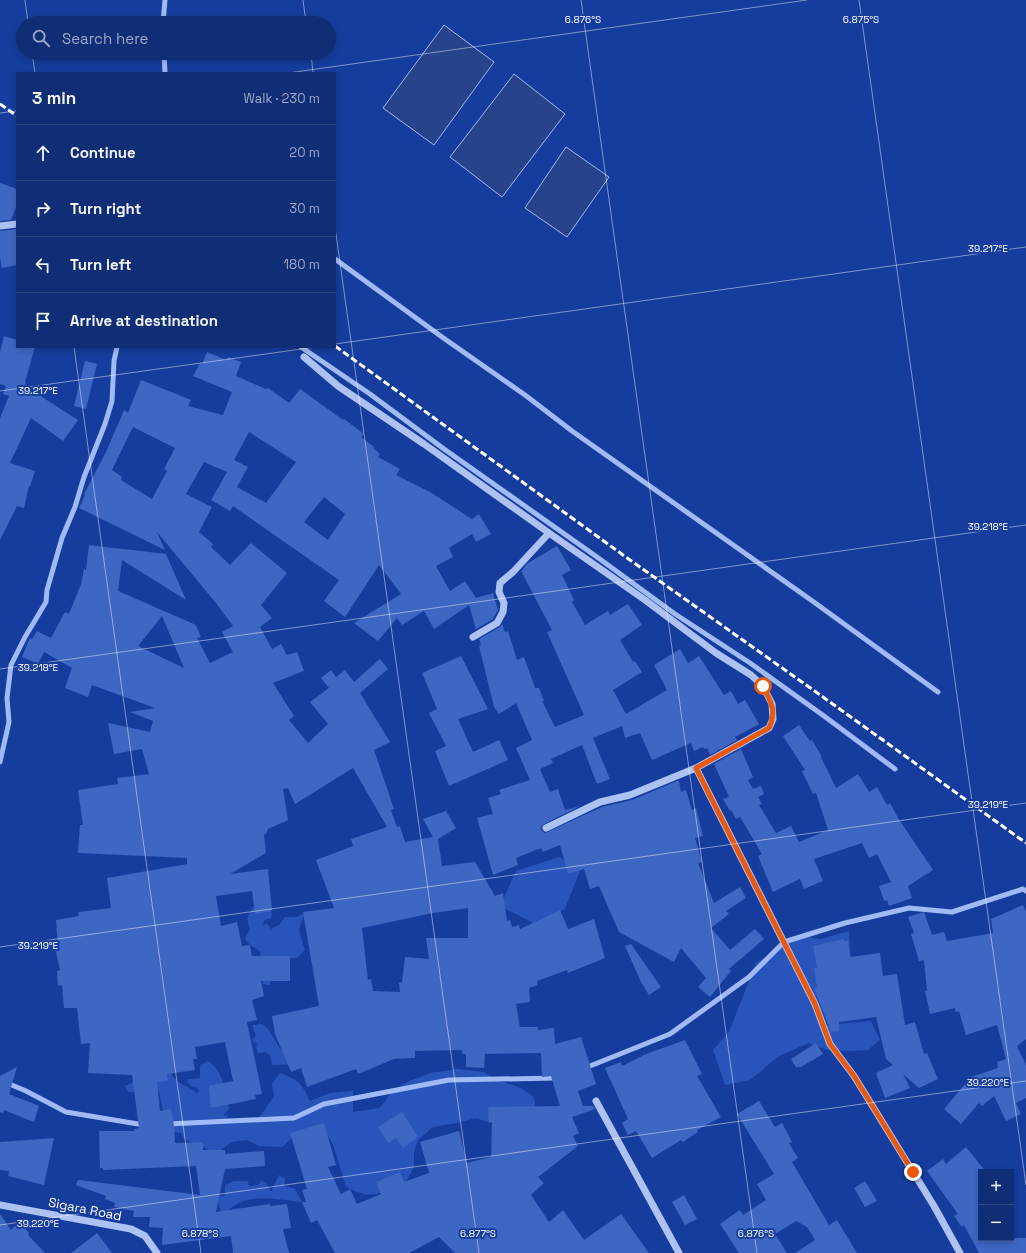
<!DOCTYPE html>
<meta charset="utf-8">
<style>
body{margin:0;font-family:"Space Grotesk",sans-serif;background:#1e3a7e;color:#f1f3f6}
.controls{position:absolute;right:12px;bottom:12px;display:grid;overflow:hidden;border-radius:0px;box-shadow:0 2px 6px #0003}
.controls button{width:36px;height:36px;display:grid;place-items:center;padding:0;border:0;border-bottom:1px solid #304a88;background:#102e76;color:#f1f3f6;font:20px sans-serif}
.stop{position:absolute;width:12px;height:12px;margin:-9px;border:3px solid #ea580c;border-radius:50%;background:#fff}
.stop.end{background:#ea580c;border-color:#fff;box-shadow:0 1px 4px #0008}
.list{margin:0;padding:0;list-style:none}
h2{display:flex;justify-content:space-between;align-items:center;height:52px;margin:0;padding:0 16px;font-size:17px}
h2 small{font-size:13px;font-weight:400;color:#9ca8c5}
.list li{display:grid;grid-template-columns:26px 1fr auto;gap:12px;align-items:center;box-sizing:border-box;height:56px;padding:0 16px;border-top:1px solid #304a88}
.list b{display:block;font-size:15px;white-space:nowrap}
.list em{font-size:13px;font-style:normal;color:#9ca8c5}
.icon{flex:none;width:22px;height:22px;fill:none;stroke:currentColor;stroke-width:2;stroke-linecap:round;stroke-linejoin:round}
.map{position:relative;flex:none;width:1026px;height:1253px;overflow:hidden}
.search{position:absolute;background:#102e76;box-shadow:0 2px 6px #0003;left:16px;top:16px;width:320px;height:44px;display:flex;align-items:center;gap:10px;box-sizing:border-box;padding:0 14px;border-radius:22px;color:#9ca8c5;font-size:15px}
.panel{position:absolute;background:#102e76;box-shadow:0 2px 6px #0003;left:16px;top:72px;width:320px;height:276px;border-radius:0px}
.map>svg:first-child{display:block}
.green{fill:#2955ba}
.water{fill:#26438c;stroke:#9fbaf5}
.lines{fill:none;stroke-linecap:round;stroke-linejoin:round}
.stream{stroke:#9fbaf5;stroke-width:5}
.building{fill:#3e66c3;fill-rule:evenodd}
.minor{stroke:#acc2f3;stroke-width:7}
.rail{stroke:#fff;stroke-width:3;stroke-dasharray:7 3;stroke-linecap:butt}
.route{stroke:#ea580c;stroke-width:5}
.ticks{fill:none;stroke:#fff;stroke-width:1;stroke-opacity:0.45}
.labels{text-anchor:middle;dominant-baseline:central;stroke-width:4;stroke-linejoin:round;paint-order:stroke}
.street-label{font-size:13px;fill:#fff;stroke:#163d9d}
.ticks-label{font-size:10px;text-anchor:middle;fill:#fff;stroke:#163d9d;stroke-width:4;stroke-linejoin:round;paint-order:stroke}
</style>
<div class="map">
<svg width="1026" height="1253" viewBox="0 0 1026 1253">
<rect width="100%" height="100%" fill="#163d9d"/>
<!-- green -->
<path class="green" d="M 559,857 L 581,868 L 565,909 L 533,923 L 500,906 L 516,871 Z
M 253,907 L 260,912 L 269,910 L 272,913 L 271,918 L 264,920 L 263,925 L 267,924 L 271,929 L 279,925 L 285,917 L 297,917 L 307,911 C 296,929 299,931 305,950 L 297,958 L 283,959 L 271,971 L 270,985 L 263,984 L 260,951 L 250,945 L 245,939 L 250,929 C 246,919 247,916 253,907 Z
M 849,931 L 851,966 L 857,979 L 814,989 L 827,1025 L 871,1021 L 880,1040 L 868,1050 L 849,1051 L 827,1050 L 809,1043 L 779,1056 L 750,1080 L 725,1085 L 713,1050 L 729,1032 L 756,963 L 798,936 L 821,939 Z
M 262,1024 L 268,1029 L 281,1050 L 293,1051 L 293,1064 L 272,1065 L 270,1055 L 265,1052 L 258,1053 L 256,1048 L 257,1044 L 252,1040 L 256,1036 L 252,1025 Z
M 208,1061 C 223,1071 226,1091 229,1109 L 224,1114 L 224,1116 L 228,1115 L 226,1118 L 255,1120 L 261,1115 L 274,1096 L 272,1084 L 280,1073 C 299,1080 302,1084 310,1101 L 330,1093 L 353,1091 L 353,1112 L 380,1108 L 390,1094 L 407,1082 L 431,1073 L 457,1069 L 483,1072 L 498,1080 L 521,1088 L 534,1097 L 536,1111 L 490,1123 L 476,1118 L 457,1123 L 433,1127 L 418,1140 L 414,1152 L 414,1167 L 406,1182 C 393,1188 379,1197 364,1194 C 358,1193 352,1189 346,1187 L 334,1147 L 325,1131 L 293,1137 L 282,1147 L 259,1146 L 247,1140 L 232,1142 L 222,1149 L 217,1157 C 207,1148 198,1143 185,1140 L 181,1133 L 173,1132 L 167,1129 L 159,1091 L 145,1089 L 135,1092 L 128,1092 L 125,1086 L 171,1062 C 171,1066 171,1071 172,1075 C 177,1085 191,1086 197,1094 L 199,1091 L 198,1088 L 191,1086 L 186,1081 L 188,1079 L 200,1078 L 200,1065 Z
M 279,1175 L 285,1179 L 284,1186 L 295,1189 L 302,1202 C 284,1200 261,1195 243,1201 C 235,1204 228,1210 222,1215 L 216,1196 L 224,1196 L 225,1192 L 225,1185 L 234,1181 L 248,1181 L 249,1186 L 258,1185 L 262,1180 L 268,1186 L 271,1192 Z"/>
<!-- water -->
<path class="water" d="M 444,25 L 494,62 L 434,145 L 383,108 Z
M 514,74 L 565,114 L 502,197 L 450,157 Z
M 566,147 L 609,177 L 567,237 L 525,208 Z"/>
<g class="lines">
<!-- stream -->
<path class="stream" d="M 163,23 L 165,0
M 164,53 L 165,73
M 335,259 L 442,337 L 525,395 L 572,431 L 811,600 L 938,692
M 301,347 L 370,394 L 444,449 L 597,557 L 675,614 L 750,663 L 824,716 L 895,769
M 0,762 L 9,722 L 7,698 L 11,665 L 25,637 L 46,602 L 47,590 L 62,538 L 75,507 L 84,477 L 105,424 L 112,401 L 114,361 L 117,347
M 585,1068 L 670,1034 L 749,977 L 784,942 L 845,923 L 909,908 L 952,912 L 1023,889 L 1026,891
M 0,1080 L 26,1091 L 66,1112 L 144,1125
M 168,1124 L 294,1118 L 324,1104 L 449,1080 L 557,1078"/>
</g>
<!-- building -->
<path class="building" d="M 0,183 L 17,189 L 17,205 L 11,220 L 0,221 Z
M 17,229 L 17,265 L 2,268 L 0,258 L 0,231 Z
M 4,336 L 17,340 L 17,347 L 35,347 L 25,382 L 26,382 L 25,386 L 78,420 L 63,441 L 31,418 L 10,463 L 35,471 L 30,486 L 29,486 L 24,508 L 17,506 L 0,540 L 0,418 L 9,396 L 3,394 L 6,386 L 0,384 L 0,352 Z
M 207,352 L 226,360 L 228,357 L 241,362 L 236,376 L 266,389 L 268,388 L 289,403 L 300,389 L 343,420 L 344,419 L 364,434 L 361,437 L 374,447 L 373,448 L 380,454 L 378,457 L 400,469 L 396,475 L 430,492 L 472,519 L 479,514 L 491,534 L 476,542 L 472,534 L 449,548 L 453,557 L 436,566 L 450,591 L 465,581 L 476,598 L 493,593 L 498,610 L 493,619 L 476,629 L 469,605 L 434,629 L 424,611 L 402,625 L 397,618 L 378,641 L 354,623 L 401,594 L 379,565 L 345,617 L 324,601 L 339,580 L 233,506 L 230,511 L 211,500 L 227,472 L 204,462 L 186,494 L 212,507 L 199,532 L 213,544 L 211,547 L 230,565 L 251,543 L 287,573 L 261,605 L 272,618 L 260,627 L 272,649 L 281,644 L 287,655 L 297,652 L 304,671 L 273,683 L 294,716 L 289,720 L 308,743 L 328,724 L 310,702 L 329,688 L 321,678 L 331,670 L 336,677 L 345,670 L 354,682 L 380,659 L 388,669 L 360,693 L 390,742 L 374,750 L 394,809 L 391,810 L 397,827 L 400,826 L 405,842 L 433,837 L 423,819 L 446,811 L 456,828 L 438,839 L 442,866 L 475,862 L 495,896 L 503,893 L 507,921 L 510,920 L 512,927 L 519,925 L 520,929 L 560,910 L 568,929 L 594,919 L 605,958 L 568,973 L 567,970 L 537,981 L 537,985 L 529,988 L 530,1002 L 516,1004 L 520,1027 L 538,1027 L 538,1030 L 554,1028 L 555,1044 L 581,1037 L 596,1084 L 578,1091 L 583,1106 L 593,1106 L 595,1109 L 572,1117 L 579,1133 L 573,1136 L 578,1146 L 538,1177 L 544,1183 L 531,1195 L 549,1222 L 563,1210 L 584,1240 L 621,1214 L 649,1253 L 455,1253 L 439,1237 L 409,1253 L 335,1253 L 317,1220 L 311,1223 L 302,1202 L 306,1202 L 302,1190 L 307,1189 L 290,1133 L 324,1123 L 336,1165 L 328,1167 L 341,1194 L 350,1189 L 357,1204 L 381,1194 L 376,1182 L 400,1172 L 404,1182 L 429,1173 L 420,1142 L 459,1131 L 467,1163 L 491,1157 L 492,1122 L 489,1122 L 488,1107 L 560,1106 L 551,1076 L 542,1077 L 541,1053 L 485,1054 L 484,1068 L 466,1067 L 466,1054 L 462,1054 L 462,1050 L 415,1051 L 415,1058 L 394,1059 L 358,1074 L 356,1069 L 307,1087 L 301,1068 L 291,1072 L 275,1034 L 272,1016 L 319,1006 L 303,912 L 334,908 L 316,860 L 353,846 L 351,839 L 387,827 L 353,768 L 295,804 L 288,788 L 283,789 L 288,820 L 268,829 L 266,834 L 264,835 L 266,853 L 230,874 L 268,869 L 272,911 L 255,914 L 252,891 L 216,896 L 221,926 L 237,922 L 242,946 L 250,945 L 252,956 L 290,956 L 290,981 L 261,981 L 264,996 L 252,1000 L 257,1020 L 247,1022 L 262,1094 L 255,1095 L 256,1099 L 211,1108 L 209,1086 L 233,1081 L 225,1042 L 195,1047 L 197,1059 L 193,1059 L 195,1070 L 167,1074 L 168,1081 L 157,1082 L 160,1111 L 171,1109 L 174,1126 L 175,1143 L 203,1142 L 203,1150 L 225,1150 L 225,1154 L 264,1151 L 265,1166 L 225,1169 L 216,1212 L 270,1204 L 270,1206 L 287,1204 L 291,1228 L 283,1229 L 289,1253 L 233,1253 L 231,1236 L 162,1245 L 163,1228 L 149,1227 L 150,1217 L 133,1217 L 134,1211 L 114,1207 L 115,1203 L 105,1199 L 106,1196 L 76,1185 L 78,1180 L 200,1195 L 196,1166 L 103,1170 L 103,1168 L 100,1168 L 99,1131 L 134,1131 L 134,1129 L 139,1128 L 132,1075 L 88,1073 L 90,1043 L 81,1044 L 77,1008 L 64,1008 L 62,985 L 58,986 L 57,971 L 60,970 L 55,948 L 58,948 L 56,920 L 79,916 L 78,912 L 111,908 L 107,878 L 187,864 L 187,858 L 78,853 L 80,825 L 83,825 L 78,790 L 118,784 L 117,778 L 149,774 L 142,749 L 114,754 L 108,723 L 150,732 L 153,721 L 130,712 L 155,708 L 92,685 L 88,697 L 65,688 L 72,668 L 44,652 L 38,664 L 22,657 L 30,638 L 32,639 L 37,631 L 51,638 L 65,612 L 69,614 L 81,584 L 84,569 L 86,570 L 89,545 L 166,554 L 186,600 L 122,560 L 118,591 L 196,625 L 201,637 L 197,638 L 210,663 L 233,652 L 222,632 L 233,626 L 216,603 L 157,532 L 165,550 L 79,508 L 85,495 L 84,494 L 106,452 L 124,410 L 128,413 L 141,380 L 191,400 L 188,406 L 223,415 L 232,392 L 193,376 L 200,363 L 202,364 ZM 133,427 L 175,448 L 164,469 L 167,471 L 152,499 L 121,480 L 122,477 L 112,470 ZM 249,432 L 296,462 L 266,503 L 237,487 L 248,467 L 234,460 ZM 324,497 L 345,514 L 328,540 L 304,522 ZM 162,616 L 184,668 L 138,646 ZM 468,908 L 468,938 L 426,938 L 429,959 L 405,957 L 402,982 L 399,983 L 400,992 L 373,991 L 371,979 L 368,980 L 362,928 L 433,913 Z
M 85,361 L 97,364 L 86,409 L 74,406 Z
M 557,546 L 571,570 L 562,575 L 574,600 L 572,602 L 585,625 L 608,611 L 610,615 L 628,604 L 642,625 L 620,640 L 633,662 L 635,661 L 642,672 L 613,690 L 626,714 L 667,690 L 654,665 L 680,649 L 688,663 L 699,656 L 724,695 L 731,691 L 738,704 L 745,700 L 759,724 L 735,737 L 737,740 L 710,755 L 707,748 L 704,749 L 703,747 L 694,751 L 691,743 L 652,760 L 640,733 L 625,738 L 622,726 L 593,738 L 610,779 L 597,784 L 582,745 L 551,759 L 553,763 L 540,769 L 550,792 L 558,789 L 565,810 L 580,806 L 544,824 L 541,827 L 541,830 L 545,833 L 602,807 L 632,800 L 677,781 L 679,781 L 681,792 L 686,790 L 692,810 L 696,808 L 703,836 L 695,838 L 702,862 L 698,863 L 714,903 L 740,887 L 746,898 L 726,911 L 729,914 L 711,928 L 730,950 L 755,929 L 764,939 L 729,969 L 731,971 L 710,997 L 698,987 L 706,978 L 681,948 L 674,962 L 619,932 L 599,886 L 590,889 L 584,869 L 568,874 L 560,845 L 543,852 L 541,848 L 516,858 L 518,865 L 493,875 L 477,818 L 493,814 L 488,798 L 501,794 L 499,790 L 530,780 L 516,748 L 532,740 L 516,703 L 499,714 L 494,707 L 479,646 L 481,645 L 479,639 L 500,627 L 502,624 L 505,632 L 508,631 L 517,660 L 524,657 L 534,685 L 535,688 L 539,688 L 544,701 L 542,701 L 555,727 L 584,715 L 547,632 L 552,630 L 521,571 L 528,563 Z
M 461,656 L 488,709 L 458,719 L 473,752 L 499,740 L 508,760 L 449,786 L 435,751 L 446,746 L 429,713 L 437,709 L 422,673 Z
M 799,725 L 810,741 L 812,740 L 822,757 L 821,757 L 836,788 L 858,774 L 869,792 L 877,787 L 887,805 L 890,803 L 898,818 L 933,870 L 908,886 L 912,898 L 889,906 L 887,900 L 884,901 L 879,886 L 891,882 L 877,854 L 869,858 L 862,843 L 814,859 L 823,881 L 804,889 L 800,879 L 773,892 L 758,856 L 762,854 L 740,817 L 736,819 L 731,810 L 730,811 L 723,799 L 729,797 L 714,764 L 741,749 L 753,777 L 748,780 L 753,789 L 761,786 L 764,794 L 758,797 L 762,804 L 759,805 L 776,833 L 791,826 L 799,842 L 828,830 L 816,793 L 813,794 L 802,771 L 805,770 L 783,736 Z
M 1023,905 L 1026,912 L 1026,1039 L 1017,1046 L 1026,1065 L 1026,1098 L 1016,1103 L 1021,1114 L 1006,1121 L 994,1096 L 982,1106 L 979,1103 L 961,1124 L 944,1109 L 971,1077 L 998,1068 L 997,1062 L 1006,1059 L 997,1025 L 966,1035 L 959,1011 L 956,1012 L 955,1008 L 930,1014 L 925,991 L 927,991 L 924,960 L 919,961 L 911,934 L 914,933 L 908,917 L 924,912 L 932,935 L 944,932 L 947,941 L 993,933 L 991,919 Z
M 844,939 L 844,941 L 848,941 L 850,957 L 880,953 L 883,976 L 897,974 L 905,1025 L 915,1022 L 924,1054 L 927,1053 L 938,1079 L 919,1088 L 903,1074 L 910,1088 L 885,1098 L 876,1073 L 893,1065 L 886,1059 L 876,1017 L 839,1022 L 839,1031 L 831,1032 L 814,989 L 817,988 L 814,968 L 817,968 L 813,946 Z
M 631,944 L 661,987 L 649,995 L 641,982 L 625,946 Z
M 685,1040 L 702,1074 L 697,1076 L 721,1117 L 697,1130 L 698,1132 L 683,1142 L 681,1140 L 652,1158 L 636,1131 L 628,1135 L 622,1123 L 628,1119 L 605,1068 L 621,1062 L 622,1066 L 646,1054 Z
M 816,1043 L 823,1054 L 801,1067 L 796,1067 L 791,1059 Z
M 17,1067 L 9,1094 L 39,1106 L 34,1122 L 4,1110 L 3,1113 L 0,1112 L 0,1076 Z
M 759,1101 L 775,1127 L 782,1123 L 792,1142 L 789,1143 L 798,1158 L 792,1162 L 829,1225 L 837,1220 L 857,1253 L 795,1253 L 815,1240 L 807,1227 L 796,1221 L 775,1234 L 787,1253 L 739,1253 L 720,1224 L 740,1210 L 743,1215 L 766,1200 L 757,1184 L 774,1174 L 737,1114 Z
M 402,1112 L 418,1137 L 403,1148 L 396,1138 L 388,1143 L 378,1127 Z
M 54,1138 L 44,1185 L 8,1176 L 9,1171 L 0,1170 L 0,1142 Z
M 966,1147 L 986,1172 L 981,1172 L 981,1238 L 1026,1238 L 1026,1253 L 979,1253 L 964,1225 L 962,1227 L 954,1216 L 958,1214 L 927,1171 L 943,1159 L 946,1164 Z
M 865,1181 L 877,1201 L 865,1207 L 854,1188 Z
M 684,1195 L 697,1219 L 685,1225 L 672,1202 Z
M 0,1214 L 11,1230 L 19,1222 L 29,1233 L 28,1235 L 45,1253 L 0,1253 Z
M 97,1233 L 112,1253 L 71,1253 Z"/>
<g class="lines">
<!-- minor -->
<path class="minor" d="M 0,226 L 17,224
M 304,357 L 338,386 L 424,444 L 549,533
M 473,637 L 497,623 L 503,612 L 504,603 L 499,592 L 500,583 L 513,572 L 549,533 L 645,600 L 716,653 L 751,675 L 763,686 L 772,704 L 773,719 L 769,728 L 696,768 L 630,795 L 600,802 L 546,828
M 696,768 L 815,1004 L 830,1044 L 854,1076 L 934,1206 L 960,1253
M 596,1101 L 679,1253
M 0,1205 L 131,1229 L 145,1236 L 157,1253"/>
<!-- rail -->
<path class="rail" d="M 0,104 L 17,116
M 335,346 L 623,555 L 823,697 L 1026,843"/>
</g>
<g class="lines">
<!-- route -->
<path class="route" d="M 763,686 C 771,702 777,711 769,728 L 696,768 L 815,1004 L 830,1044 L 854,1076 L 913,1172"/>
</g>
<!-- ticks -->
<path class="ticks" d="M 25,0 L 28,23M 303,0 L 306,23M 581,0 L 757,1253M 859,0 L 1026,1185M 32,53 L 35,73M 311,53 L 313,73M 288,73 L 807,0M 0,113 L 17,111M 335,227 L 479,1253M 335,344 L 1026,247M 74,347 L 201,1253M 0,391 L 316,347M 0,669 L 1026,525M 0,947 L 1026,803M 0,1225 L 1026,1081"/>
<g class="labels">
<!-- street labels -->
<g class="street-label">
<text transform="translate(85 1209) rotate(11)">Sigara Road</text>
</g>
</g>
<g class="ticks-label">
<text x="583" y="23">6.876°S</text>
<text x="861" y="23">6.875°S</text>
<text x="988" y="252">39.217°E</text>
<text x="38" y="394">39.217°E</text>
<text x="988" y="530">39.218°E</text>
<text x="38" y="671">39.218°E</text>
<text x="988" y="808">39.219°E</text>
<text x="38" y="949">39.219°E</text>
<text x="988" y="1086">39.220°E</text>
<text x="38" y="1227">39.220°E</text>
<text x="200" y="1237">6.878°S</text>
<text x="478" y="1237">6.877°S</text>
<text x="756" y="1237">6.876°S</text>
</g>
</svg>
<div class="controls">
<button>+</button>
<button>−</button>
</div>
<div class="stop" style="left:763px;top:686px"></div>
<div class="stop end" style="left:913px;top:1172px"></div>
<div class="search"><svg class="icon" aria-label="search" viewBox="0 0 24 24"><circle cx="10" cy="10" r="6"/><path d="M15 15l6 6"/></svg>Search here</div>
<section class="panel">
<h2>3 min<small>Walk · 230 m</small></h2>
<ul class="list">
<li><svg class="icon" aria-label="ahead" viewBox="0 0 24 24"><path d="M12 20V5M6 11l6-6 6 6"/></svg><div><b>Continue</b></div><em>20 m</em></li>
<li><svg class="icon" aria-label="right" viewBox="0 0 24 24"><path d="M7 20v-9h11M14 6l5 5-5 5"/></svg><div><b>Turn right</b></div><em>30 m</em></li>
<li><svg class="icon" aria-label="left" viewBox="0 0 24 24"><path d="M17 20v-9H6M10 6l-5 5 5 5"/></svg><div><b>Turn left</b></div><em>180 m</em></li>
<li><svg class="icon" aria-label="arrive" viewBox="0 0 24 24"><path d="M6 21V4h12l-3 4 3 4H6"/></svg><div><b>Arrive at destination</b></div></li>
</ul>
</section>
</div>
